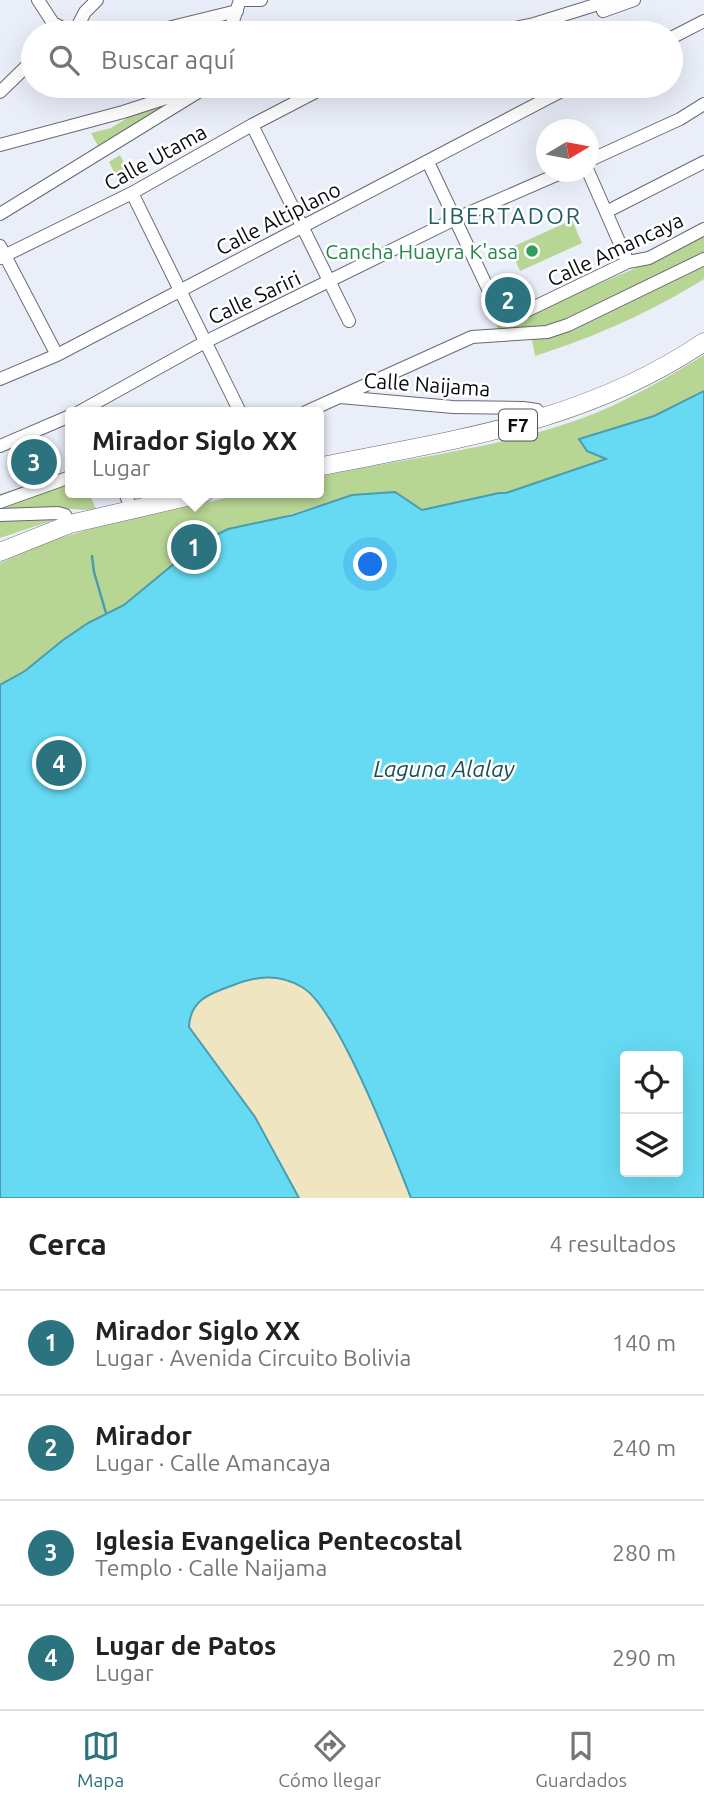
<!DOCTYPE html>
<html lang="es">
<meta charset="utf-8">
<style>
body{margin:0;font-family:Ubuntu,sans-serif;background:#f2f2f2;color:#222}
.controls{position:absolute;right:21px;bottom:21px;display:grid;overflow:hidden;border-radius:7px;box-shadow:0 7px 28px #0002}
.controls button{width:63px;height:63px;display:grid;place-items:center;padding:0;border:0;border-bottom:2px solid #e0e0e0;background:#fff;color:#222;font:35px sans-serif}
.compass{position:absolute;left:536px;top:119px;width:63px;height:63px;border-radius:50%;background:#fff;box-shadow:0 7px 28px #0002;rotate:80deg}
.you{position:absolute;left:371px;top:565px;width:24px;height:24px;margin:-18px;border:5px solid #fff;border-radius:50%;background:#1a73e8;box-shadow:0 0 0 10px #1a73e833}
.badge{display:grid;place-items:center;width:46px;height:46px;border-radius:50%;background:#2b737e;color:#fff;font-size:23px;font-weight:700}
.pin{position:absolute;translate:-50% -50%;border:4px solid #fff;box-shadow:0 2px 7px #0006}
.popup{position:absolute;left:65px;top:407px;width:259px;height:91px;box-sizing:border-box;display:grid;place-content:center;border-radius:7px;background:#fff;filter:drop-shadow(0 2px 5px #0005);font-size:23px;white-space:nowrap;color:#767676}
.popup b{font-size:26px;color:#222}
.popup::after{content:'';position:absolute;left:50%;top:100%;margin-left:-14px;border:14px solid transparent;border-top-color:#fff}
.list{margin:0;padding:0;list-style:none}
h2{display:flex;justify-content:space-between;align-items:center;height:91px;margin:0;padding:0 28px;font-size:30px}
h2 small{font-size:23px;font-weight:400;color:#767676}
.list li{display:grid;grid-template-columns:46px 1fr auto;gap:21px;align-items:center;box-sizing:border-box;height:105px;padding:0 28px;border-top:2px solid #e0e0e0}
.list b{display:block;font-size:26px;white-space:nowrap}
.list p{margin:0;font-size:23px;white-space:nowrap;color:#767676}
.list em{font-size:23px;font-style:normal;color:#767676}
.icon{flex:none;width:38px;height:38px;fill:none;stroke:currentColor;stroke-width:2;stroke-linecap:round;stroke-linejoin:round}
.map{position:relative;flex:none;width:704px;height:1198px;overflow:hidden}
.search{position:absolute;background:#fff;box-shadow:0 7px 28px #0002;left:21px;right:21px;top:21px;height:77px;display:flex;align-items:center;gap:18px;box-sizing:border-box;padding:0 24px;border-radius:38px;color:#767676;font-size:26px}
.sheet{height:511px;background:#fff}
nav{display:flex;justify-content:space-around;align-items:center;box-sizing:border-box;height:98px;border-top:2px solid #e0e0e0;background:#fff;font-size:19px;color:#767676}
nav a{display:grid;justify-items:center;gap:4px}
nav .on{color:#2b737e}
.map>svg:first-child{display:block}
.green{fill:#b7d593}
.sand{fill:#efe5c0}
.water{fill:#65daf2;stroke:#4a9cae;stroke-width:2;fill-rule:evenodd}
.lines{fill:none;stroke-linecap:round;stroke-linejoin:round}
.stream{stroke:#4a9cae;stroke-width:2.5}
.minor-casing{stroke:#666a73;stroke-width:14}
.highway-casing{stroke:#666a73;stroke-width:19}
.minor{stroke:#fff;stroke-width:12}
.highway{stroke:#fff;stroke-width:18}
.leisure-dot{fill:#2e9e5b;stroke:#fff;stroke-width:2.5}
.labels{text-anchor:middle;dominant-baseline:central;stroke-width:5;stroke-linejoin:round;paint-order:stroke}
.shield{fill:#fff;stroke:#545457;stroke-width:2}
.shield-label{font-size:19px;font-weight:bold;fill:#0a0b0f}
.street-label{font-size:21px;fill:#0a0b0f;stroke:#fff}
.leisure-label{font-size:21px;fill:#27864d;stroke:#fff;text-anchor:end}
.neighbourhood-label{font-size:23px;letter-spacing:2px;fill:#225b64;stroke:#fff}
.water-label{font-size:23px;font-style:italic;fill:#1c4f59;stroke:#fff}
</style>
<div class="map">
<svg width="704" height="1198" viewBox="0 0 704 1198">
<rect width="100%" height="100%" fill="#eaeef9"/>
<!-- green -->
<path class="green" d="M 166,104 L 98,146 L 91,133 L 111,128 L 139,111 Z
M 120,155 L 133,181 L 121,186 L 109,162 Z
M 572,220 L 582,243 L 520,271 L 510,248 Z
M 704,233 L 704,255 L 558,326 L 498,331 L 495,317 L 524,316 L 652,261 Z
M 704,262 L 704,279 C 649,313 597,336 535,356 L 532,340 L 558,331 Z
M 704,355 L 704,391 L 700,394 L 654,416 L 579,439 L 607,459 L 506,493 L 499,493 L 422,510 L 395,492 L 352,495 L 204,541 L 189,558 L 175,563 L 124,605 L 88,623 L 63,640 L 25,671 L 0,685 L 0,563 L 49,541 L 98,527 L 248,493 L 318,493 L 318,477 C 405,458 496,449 580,419 C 624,403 665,379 704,355 Z
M 70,481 L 70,493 L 89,493 L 96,509 L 85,510 L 43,507 L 0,510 Z
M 52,516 L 54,520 L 0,538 L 0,521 Z"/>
<!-- sand -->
<path class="sand" d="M 276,976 L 302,987 L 317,999 L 339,1037 L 382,1122 L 411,1198 L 299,1198 C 277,1149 247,1102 214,1060 C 206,1050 191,1037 189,1025 C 185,993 252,977 276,976 Z"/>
<!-- water -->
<path class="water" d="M 704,391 L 704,1198 L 411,1198 C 394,1155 338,1008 302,987 C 278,973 256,976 231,986 C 208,994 190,1001 189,1027 L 255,1117 L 299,1198 L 0,1198 L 0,685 L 25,671 L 63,640 L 88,623 L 124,605 L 175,563 L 189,558 L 204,541 L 228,529 L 293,515 L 352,495 L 395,492 L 422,510 L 499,493 L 506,493 L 606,459 L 587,451 L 579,439 L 654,416 ZM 625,1056 L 678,1056 L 678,1172 L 625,1172 Z"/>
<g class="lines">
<!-- stream -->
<path class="stream" d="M 92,556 L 94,572 L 106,613"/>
<defs>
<path id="minor" d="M 38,0 L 53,23 L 72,33
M 245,0 L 261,0
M 603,11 L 634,0
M 74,33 L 85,12 L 97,0
M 147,33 L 237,11
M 229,33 L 240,0
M 491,33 L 534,24 L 611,0
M 671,38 L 704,21
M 0,92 L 33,60
M 252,125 L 349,321
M 0,145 L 123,112 L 188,91
M 588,161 L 680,119 L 704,104
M 428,162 L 498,310 L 524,312 L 628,262 L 649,258 L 704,229
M 588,171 L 628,262
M 132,193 L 240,412
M 606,212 L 704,162
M 0,214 L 208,86
M 0,246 L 57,355
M 0,258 L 132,193 L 252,125 L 327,86
M 0,379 L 57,355 L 571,86
M 340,397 L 453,407 L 523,408 L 537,410 L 544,418
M 79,412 L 205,342 L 455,219 L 563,172
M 306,412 L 472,337 L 547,332 L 568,325 L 704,259
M 0,446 L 70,416
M 125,493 L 132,510
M 0,502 L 70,477
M 0,515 L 58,513 L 65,515 L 70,524"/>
<path id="highway" d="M 318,467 C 456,439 584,423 704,342
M 0,552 L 70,524 L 204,493"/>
</defs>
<!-- minor casing -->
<use href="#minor" class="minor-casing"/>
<!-- highway casing -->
<use href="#highway" class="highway-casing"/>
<!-- minor -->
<use href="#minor" class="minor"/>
<!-- highway -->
<use href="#highway" class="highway"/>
</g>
<!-- markers -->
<circle class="leisure-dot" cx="532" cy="251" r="7"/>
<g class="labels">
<!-- shield labels -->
<rect class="shield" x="499" y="409.5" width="38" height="31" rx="5"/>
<g class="shield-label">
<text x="518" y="425">F7</text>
</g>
<!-- street labels -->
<g class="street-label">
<text transform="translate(155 157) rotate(-29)">Calle Utama</text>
<text transform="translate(278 218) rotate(-27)">Calle Altiplano</text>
<text transform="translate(615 249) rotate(-25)">Calle Amancaya</text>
<text transform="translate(254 297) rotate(-25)">Calle Sariri</text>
<text transform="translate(427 384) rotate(4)">Calle Naijama</text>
</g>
<!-- leisure labels -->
<g class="leisure-label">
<text x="518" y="251">Cancha Huayra K'asa</text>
</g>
<!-- neighbourhood labels -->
<g class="neighbourhood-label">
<text x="505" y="215">LIBERTADOR</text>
</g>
<!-- water labels -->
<g class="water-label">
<text x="444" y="768">Laguna Alalay</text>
</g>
</g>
</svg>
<div class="controls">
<button><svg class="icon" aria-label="locate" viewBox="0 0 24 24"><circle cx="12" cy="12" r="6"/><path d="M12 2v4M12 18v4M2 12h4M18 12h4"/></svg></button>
<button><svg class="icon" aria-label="layers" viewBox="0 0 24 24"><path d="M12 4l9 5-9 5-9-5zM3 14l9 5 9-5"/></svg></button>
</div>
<svg class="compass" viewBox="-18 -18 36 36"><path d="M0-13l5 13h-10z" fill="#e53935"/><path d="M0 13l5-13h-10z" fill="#767676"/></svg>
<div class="you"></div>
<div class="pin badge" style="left:194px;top:547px">1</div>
<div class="popup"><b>Mirador Siglo XX</b>Lugar</div>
<div class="pin badge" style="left:508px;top:300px">2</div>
<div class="pin badge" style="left:34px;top:462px">3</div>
<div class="pin badge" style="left:59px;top:763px">4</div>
<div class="search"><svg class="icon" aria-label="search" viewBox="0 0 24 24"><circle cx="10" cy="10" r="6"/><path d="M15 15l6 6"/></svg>Buscar aquí</div>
</div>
<section class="sheet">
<h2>Cerca<small>4 resultados</small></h2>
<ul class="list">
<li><span class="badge">1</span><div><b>Mirador Siglo XX</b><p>Lugar · Avenida Circuito Bolivia</p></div><em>140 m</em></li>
<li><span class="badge">2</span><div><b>Mirador</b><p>Lugar · Calle Amancaya</p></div><em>240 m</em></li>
<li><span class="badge">3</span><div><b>Iglesia Evangelica Pentecostal</b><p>Templo · Calle Naijama</p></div><em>280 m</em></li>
<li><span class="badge">4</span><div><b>Lugar de Patos</b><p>Lugar</p></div><em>290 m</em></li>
</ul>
</section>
<nav>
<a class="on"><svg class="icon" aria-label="map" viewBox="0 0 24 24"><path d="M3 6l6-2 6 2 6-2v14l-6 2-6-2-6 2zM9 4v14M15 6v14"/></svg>Mapa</a>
<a><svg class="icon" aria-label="directions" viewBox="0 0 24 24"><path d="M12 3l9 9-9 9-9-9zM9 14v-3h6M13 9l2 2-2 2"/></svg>Cómo llegar</a>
<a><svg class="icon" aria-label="saved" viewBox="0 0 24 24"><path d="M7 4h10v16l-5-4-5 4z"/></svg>Guardados</a>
</nav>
